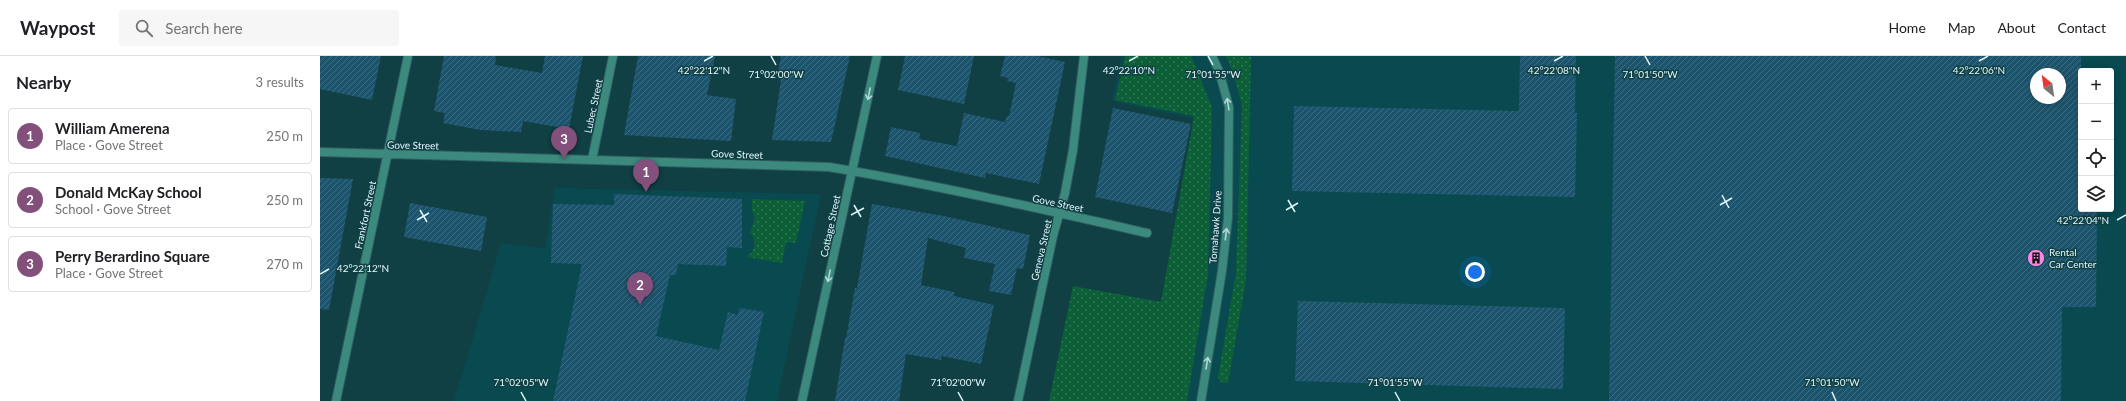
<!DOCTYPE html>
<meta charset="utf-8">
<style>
body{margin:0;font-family:Lato,sans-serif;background:#f6f6f6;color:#202124}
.controls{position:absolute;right:12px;top:12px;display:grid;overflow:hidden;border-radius:4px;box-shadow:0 2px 10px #0003}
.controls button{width:36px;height:36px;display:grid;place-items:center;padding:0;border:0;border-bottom:1px solid #e0e0e0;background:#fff;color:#202124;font:20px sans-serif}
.compass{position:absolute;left:1710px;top:12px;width:36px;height:36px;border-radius:50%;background:#fff;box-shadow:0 2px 10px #0003;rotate:331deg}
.you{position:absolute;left:1155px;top:216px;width:14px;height:14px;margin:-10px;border:3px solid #fff;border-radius:50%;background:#1a73e8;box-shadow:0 0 0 6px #1a73e833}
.badge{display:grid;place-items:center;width:26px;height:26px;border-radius:50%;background:#834f7b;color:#fff;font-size:13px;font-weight:700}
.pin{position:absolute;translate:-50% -33px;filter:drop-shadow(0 1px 2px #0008)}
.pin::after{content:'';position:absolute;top:21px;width:14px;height:12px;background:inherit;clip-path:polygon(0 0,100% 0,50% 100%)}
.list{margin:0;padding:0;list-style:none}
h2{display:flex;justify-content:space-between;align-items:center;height:52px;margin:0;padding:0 16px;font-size:17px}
h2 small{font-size:13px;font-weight:400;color:#757577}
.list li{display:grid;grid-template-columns:26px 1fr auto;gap:12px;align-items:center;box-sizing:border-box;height:56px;margin:0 8px 8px;padding:0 8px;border:1px solid #e0e0e0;border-radius:4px}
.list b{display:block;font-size:15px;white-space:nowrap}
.list p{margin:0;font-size:13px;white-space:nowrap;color:#757577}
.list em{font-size:13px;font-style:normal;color:#757577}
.icon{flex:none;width:22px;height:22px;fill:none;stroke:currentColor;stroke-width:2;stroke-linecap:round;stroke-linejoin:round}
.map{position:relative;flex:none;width:1806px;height:345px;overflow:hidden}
header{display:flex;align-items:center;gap:24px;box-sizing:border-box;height:56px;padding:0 20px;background:#fff;border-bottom:1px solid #e0e0e0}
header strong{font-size:19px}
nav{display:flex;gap:22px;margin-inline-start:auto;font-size:14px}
.search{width:280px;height:36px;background:#f6f6f6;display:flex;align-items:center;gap:10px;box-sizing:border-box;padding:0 14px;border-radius:4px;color:#757577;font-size:15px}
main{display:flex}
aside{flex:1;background:#fff}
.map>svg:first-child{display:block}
.built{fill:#084a50;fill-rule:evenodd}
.green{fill:url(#green-dots)}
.building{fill:url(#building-hatch);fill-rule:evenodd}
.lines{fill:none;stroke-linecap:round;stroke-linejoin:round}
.minor-casing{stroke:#315d61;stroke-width:10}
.tertiary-casing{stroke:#315d61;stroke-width:10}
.minor{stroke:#3c8a7d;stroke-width:8}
.tertiary{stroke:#3c8a7d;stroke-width:8}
.oneway{stroke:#b0d7d5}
.ticks{fill:none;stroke:#e1f8fb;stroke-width:1.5}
.labels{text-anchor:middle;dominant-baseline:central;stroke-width:3;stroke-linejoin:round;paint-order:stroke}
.street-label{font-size:10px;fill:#e1f8fb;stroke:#103f44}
.poi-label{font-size:10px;fill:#e1f8fb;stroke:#103f44;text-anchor:start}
.ticks-label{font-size:10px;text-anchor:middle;fill:#e1f8fb;stroke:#103f44;stroke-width:3;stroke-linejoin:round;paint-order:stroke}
</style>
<header>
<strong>Waypost</strong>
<div class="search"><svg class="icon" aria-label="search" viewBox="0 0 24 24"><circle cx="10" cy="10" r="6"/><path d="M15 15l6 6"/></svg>Search here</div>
<nav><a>Home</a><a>Map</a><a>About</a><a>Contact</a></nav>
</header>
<main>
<aside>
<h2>Nearby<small>3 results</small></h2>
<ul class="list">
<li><span class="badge">1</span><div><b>William Amerena</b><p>Place · Gove Street</p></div><em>250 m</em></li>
<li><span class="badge">2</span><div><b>Donald McKay School</b><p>School · Gove Street</p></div><em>250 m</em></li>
<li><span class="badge">3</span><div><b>Perry Berardino Square</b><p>Place · Gove Street</p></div><em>270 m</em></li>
</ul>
</aside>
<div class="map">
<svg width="1806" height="345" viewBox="0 0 1806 345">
<defs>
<pattern id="green-dots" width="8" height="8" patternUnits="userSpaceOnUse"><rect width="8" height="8" fill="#0d5f37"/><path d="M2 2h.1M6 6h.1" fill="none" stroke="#307755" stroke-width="1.8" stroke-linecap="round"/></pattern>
<pattern id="building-hatch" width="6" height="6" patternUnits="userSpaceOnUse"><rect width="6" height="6" fill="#1d546d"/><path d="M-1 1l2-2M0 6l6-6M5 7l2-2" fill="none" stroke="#3e6d83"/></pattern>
</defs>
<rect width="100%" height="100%" fill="#103f44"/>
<!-- built -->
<path class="built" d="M 801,0 L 1806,0 L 1806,345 L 818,345 L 841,246 L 874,63 L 792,45 ZM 1761,15 L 1791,15 L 1791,153 L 1761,153 ZM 1716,18 L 1740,18 L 1740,42 L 1716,42 Z
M 235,132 L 501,138 L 457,345 L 134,345 L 181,187 L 225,192 Z"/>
<!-- green -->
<path class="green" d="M 805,0 L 871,0 L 892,51 L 888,218 L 867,345 L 729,345 L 753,230 L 841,246 L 874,60 L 795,44 Z
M 906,0 L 931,1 L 926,224 L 908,327 L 900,326 L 898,321 L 916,217 L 922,49 L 912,14 Z
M 432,143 L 485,145 L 476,187 L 466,186 L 462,207 L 426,201 C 435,196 438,184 430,177 L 435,162 L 432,155 Z"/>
<!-- building -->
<path class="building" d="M 0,0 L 61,0 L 52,44 L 0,33 Z
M 124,0 L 176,0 L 175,9 L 222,17 L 225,0 L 263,0 L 249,73 L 203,65 L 201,76 L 160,74 L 123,67 L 125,57 L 114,55 Z
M 318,0 L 395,0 L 387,39 L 416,43 L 411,85 L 304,79 Z
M 461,0 L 530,0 L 511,86 L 452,84 L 462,17 L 458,16 Z
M 585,0 L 654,0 L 644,48 L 578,34 Z
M 685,0 L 717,0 L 745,6 L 719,128 L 666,117 L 665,122 L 565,100 L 571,71 L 600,77 L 599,83 L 637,90 L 644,57 L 685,66 L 687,60 L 689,60 L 696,27 L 687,25 L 688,22 L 680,20 Z
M 1200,0 L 1256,0 L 1255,57 L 1257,57 L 1255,141 L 972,135 L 974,50 L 1199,55 Z
M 1295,0 L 1761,0 L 1761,153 L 1777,153 L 1776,251 L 1742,251 L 1741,345 L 1289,345 ZM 1716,18 L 1740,18 L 1740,42 L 1716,42 Z
M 793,52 L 871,68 L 852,157 L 775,141 Z
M 0,122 L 33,123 L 9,254 L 0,253 Z
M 294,138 L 422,143 L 422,192 L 407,191 L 406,210 L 358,208 L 356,219 L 350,219 L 336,280 L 399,294 L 408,256 L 417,259 L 420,252 L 444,256 L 425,345 L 233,345 L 262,208 L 231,207 L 233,148 L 294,149 Z
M 90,147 L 167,161 L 161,195 L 84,181 Z
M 552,148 L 624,160 L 710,179 L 703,213 L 697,212 L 691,239 L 669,235 L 675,208 L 644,202 L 646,192 L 608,182 L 601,229 L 634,236 L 634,240 L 674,249 L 661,308 L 622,300 L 621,304 L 586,298 L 579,345 L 515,345 L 525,282 L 526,282 L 535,232 L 537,232 Z
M 978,245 L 1245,252 L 1243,333 L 975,325 Z"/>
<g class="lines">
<defs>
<path id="minor" d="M 0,96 L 509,111 C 616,129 721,153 827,177
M 272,104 L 293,0
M 16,345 L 88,0
M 698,345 L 733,180 L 745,137 L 753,94 L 764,0
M 881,345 L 902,215 L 908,162 L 909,51 L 899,15 L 892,0"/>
<path id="tertiary" d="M 482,345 L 557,0"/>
</defs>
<!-- minor casing -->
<use href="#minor" class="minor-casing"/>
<!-- tertiary casing -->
<use href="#tertiary" class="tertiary-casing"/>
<!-- minor -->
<use href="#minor" class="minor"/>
<!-- tertiary -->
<use href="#tertiary" class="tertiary"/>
</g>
<!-- one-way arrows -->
<defs><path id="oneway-shaft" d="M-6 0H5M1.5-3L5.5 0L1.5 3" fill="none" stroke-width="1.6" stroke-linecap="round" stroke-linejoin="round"/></defs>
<g class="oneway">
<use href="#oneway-shaft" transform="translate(549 38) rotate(101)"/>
<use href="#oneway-shaft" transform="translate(908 48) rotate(-99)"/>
<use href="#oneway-shaft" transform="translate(906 178) rotate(-83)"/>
<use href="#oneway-shaft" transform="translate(509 220) rotate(102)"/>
<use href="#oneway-shaft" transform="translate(887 307) rotate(-81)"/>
</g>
<!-- ticks -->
<path class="ticks" d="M 451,0 L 456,9M 888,0 L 893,9M 1325,0 L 1330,9M 384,5 L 393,0M 809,5 L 818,0M 1234,5 L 1243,0M 1659,5 L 1668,0M 1402,139 L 1409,152M 968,144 L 975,156M 534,149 L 541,161M 1400,149 L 1412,142M 100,154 L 107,166M 966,154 L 978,147M 531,159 L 544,152M 97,164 L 109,157M 1797,164 L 1806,159M 0,218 L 9,213M 201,336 L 206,345M 638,336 L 643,345M 1075,336 L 1080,345M 1512,336 L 1516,345"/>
<!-- icons -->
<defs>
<symbol id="building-disc" viewBox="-11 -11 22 22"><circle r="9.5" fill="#fb87e5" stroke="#103f44"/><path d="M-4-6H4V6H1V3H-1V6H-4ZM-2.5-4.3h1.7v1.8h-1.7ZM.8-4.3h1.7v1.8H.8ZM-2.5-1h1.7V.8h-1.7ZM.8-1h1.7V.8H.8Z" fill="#111"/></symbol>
</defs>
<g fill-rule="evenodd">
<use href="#building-disc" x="1706" y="192" width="20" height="20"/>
</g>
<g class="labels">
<!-- street labels -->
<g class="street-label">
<text transform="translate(273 50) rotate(-78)">Lubec Street</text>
<text transform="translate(93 89) rotate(1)">Gove Street</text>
<text transform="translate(417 98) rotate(2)">Gove Street</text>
<text transform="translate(738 147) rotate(12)">Gove Street</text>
<text transform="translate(45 159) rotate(-78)">Frankfort Street</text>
<text transform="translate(510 170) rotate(-78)">Cottage Street</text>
<text transform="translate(895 171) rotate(-86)">Tomahawk Drive</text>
<text transform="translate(721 194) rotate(-77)">Geneva Street</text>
</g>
<!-- poi labels -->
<g class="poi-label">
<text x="1729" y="196">Rental<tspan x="1729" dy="12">Car Center</tspan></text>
</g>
</g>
<g class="ticks-label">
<text x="1234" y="18">42°22'08"N</text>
<text x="1659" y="18">42°22'06"N</text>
<text x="384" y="18">42°22'12"N</text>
<text x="809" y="18">42°22'10"N</text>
<text x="456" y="22">71°02'00"W</text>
<text x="893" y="22">71°01'55"W</text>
<text x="1330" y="22">71°01'50"W</text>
<text x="1763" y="168">42°22'04"N</text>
<text x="43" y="216">42°22'12"N</text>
<text x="201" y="330">71°02'05"W</text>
<text x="638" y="330">71°02'00"W</text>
<text x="1075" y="330">71°01'55"W</text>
<text x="1512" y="330">71°01'50"W</text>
</g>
</svg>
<div class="controls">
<button>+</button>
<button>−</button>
<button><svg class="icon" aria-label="locate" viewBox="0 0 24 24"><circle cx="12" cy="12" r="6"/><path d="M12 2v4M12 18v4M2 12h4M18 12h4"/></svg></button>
<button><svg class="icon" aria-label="layers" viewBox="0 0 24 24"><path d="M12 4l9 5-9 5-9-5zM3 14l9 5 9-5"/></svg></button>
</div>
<svg class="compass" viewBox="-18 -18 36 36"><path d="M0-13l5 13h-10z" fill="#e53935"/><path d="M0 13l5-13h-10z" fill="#757577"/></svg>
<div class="you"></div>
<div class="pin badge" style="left:326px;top:136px">1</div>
<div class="pin badge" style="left:320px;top:249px">2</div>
<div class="pin badge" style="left:244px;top:103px">3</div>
</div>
</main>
